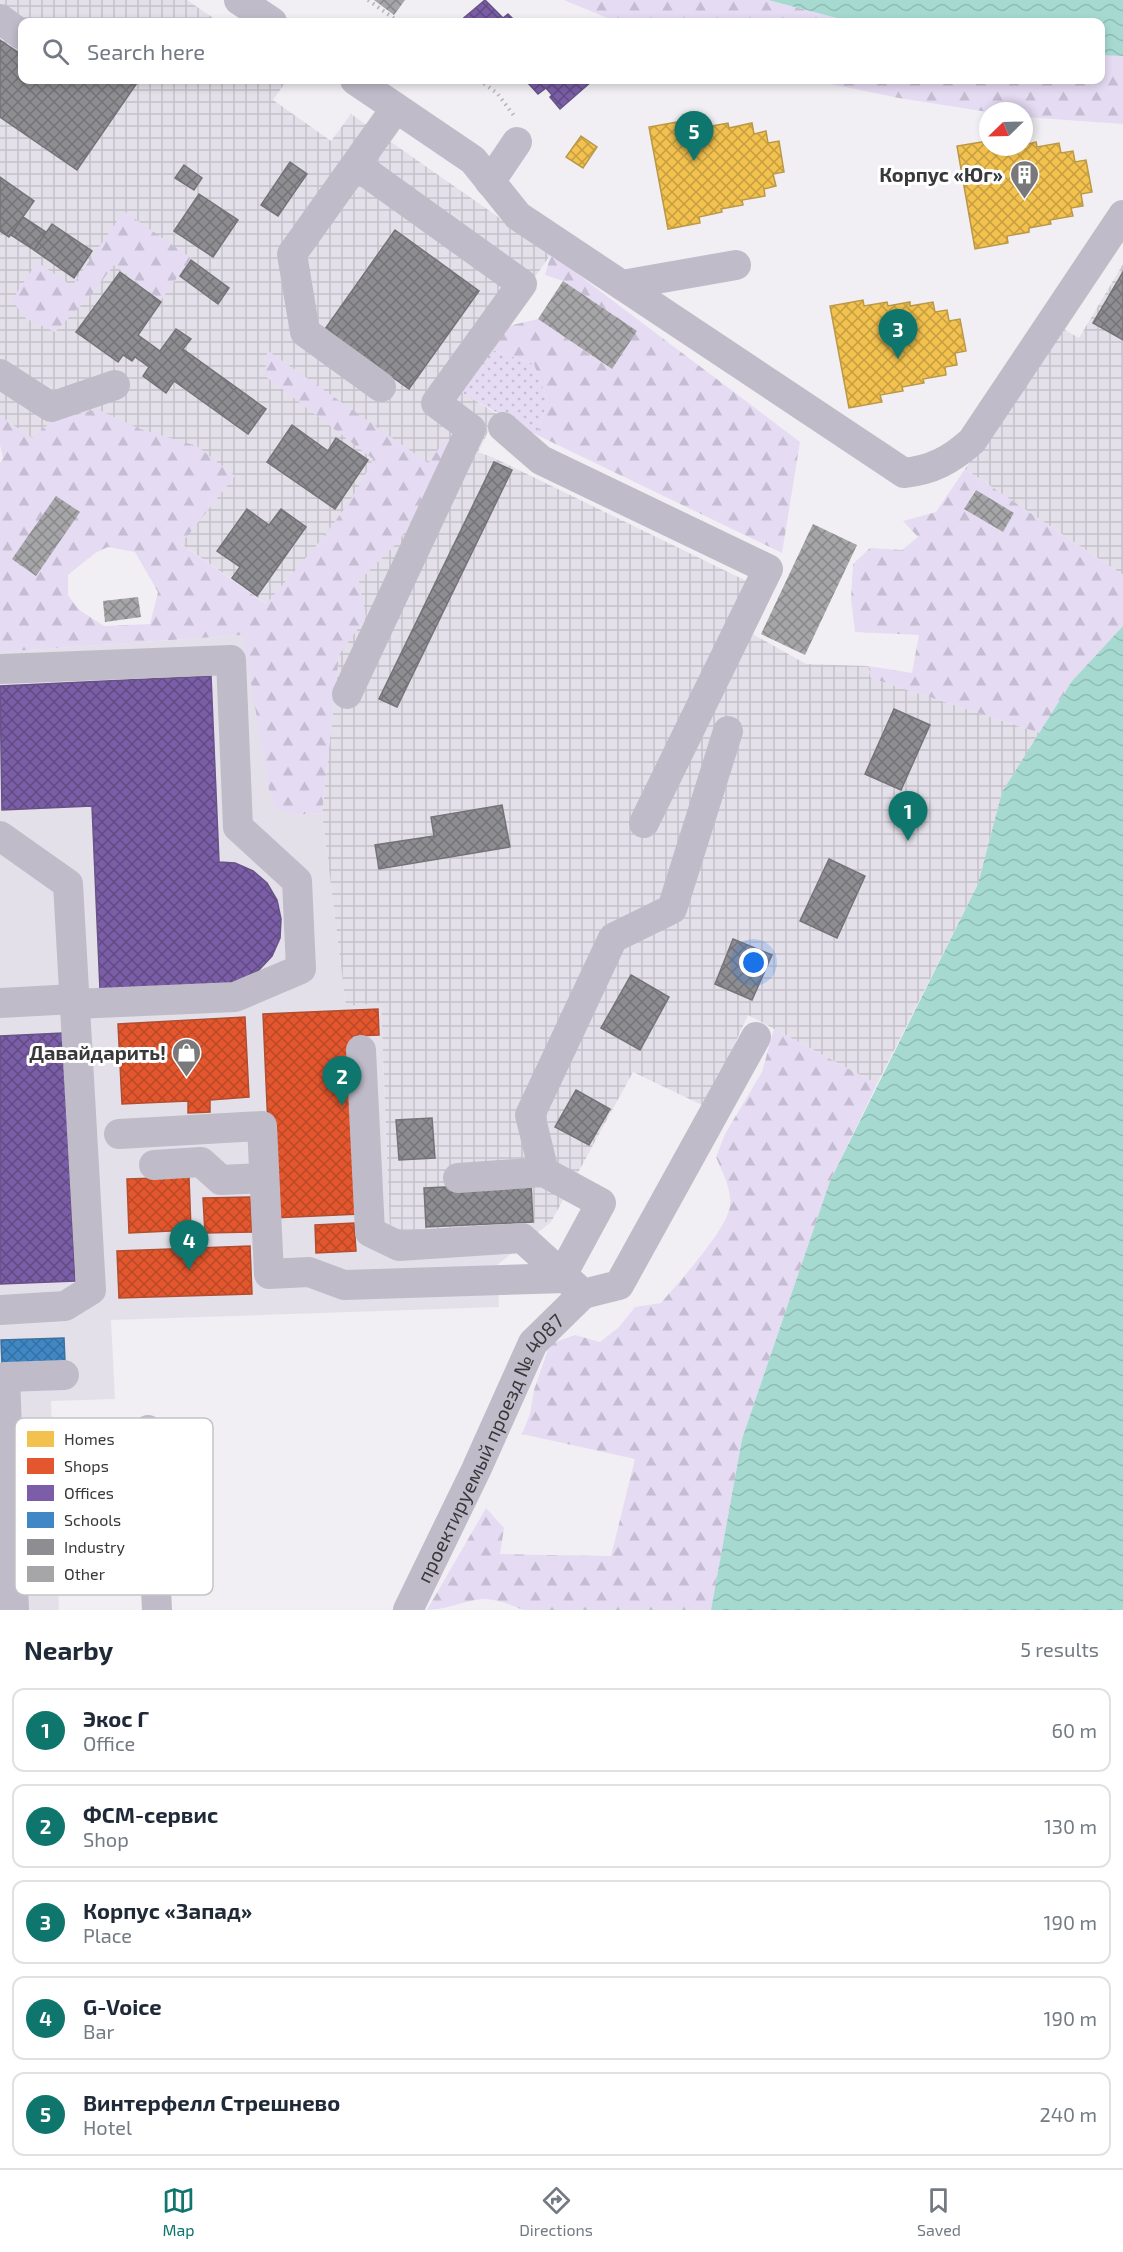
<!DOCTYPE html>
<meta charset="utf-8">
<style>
body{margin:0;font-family:"Exo 2",sans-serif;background:#f6f6f7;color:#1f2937}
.compass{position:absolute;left:979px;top:102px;width:54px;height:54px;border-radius:50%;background:#fff;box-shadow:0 3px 9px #0003;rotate:247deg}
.you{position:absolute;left:754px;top:963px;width:21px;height:21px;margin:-15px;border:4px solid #fff;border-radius:50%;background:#1a73e8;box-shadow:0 0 0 9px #1a73e833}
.badge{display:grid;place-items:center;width:39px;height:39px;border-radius:50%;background:#0f766e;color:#fff;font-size:20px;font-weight:700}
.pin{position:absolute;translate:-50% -50px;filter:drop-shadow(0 2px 3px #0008)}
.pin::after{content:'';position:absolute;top:32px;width:21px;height:18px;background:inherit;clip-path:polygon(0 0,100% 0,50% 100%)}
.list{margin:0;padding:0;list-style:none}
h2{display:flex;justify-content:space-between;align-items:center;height:78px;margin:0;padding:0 24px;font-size:26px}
h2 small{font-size:20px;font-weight:400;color:#747a83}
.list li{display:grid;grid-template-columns:39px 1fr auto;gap:18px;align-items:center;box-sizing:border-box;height:84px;margin:0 12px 12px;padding:0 12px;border:2px solid #e0e1e3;border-radius:12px}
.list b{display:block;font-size:22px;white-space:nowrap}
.list p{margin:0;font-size:20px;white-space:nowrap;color:#747a83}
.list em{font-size:20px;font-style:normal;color:#747a83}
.icon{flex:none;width:33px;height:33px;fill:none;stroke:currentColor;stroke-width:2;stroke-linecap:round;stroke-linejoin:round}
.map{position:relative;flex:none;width:1123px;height:1610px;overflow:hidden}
.search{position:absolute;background:#fff;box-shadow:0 3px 9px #0003;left:18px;right:18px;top:18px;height:66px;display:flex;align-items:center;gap:15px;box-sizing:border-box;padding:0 21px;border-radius:12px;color:#747a83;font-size:22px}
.sheet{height:558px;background:#fff}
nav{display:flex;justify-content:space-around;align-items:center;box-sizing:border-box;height:84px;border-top:2px solid #e0e1e3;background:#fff;font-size:16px;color:#747a83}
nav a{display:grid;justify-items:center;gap:3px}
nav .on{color:#0f766e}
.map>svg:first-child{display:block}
.built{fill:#e4e0e9}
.industrial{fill:url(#industrial-grid)}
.grass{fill:url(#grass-dots)}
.forest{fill:url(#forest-firs);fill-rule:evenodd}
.water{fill:url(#water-waves)}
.homes{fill:url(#homes-cross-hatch);stroke:#ba9848;stroke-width:1.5}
.shops{fill:url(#shops-cross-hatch);stroke:#b14e32;stroke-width:1.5}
.offices{fill:url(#offices-cross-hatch);stroke:#675387;stroke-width:1.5}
.schools{fill:url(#schools-cross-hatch);stroke:#3d709c;stroke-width:1.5}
.industry{fill:url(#industry-cross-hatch);stroke:#747478;stroke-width:1.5}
.building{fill:url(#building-cross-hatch)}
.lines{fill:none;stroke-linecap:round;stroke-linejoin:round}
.path{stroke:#b6b3bb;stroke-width:4;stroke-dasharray:1.5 4.5;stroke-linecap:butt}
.minor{stroke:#c0bbc8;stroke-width:30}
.labels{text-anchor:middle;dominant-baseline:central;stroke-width:6;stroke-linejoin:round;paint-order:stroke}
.poi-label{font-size:20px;font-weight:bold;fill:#39383b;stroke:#fff;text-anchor:end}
.street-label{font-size:20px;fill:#39383b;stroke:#fff}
.key{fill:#fff;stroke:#c4c3c4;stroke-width:1.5}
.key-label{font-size:16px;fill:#39383b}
</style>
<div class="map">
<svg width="1123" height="1610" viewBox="0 0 1123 1610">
<defs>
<pattern id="industrial-grid" width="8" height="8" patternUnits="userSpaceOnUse" patternTransform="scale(1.5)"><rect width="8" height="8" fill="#e4e0e9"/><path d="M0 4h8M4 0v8" fill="none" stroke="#c4c1c9"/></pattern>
<pattern id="grass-dots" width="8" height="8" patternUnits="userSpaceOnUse" patternTransform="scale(1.5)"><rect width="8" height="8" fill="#e5dbf3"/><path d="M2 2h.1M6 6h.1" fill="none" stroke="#c5bdd1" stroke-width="1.8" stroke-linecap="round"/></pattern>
<pattern id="forest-firs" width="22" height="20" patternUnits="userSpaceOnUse" patternTransform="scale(1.5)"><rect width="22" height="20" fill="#e5dbf3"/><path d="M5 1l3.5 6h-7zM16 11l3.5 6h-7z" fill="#c5bdd1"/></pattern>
<pattern id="water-waves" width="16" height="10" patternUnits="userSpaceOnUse" patternTransform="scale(1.5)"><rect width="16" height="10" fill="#a6dad1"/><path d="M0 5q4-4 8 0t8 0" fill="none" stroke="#90bcb4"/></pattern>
<pattern id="homes-cross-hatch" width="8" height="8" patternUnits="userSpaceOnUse" patternTransform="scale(1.5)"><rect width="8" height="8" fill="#f2c14e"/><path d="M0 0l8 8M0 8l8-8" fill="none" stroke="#c59e42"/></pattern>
<pattern id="shops-cross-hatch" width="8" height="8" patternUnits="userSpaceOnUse" patternTransform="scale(1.5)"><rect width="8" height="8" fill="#e4572e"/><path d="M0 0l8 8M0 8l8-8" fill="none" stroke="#ba4928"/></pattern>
<pattern id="offices-cross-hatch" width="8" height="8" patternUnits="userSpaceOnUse" patternTransform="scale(1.5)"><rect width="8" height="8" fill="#7b5ea7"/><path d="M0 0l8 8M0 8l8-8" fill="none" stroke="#604b82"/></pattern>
<pattern id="schools-cross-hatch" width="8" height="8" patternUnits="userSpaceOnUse" patternTransform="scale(1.5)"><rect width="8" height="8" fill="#3f88c5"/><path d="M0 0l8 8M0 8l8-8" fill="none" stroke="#3670a1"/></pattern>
<pattern id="industry-cross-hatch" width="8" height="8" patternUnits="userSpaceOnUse" patternTransform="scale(1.5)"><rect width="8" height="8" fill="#8d8d92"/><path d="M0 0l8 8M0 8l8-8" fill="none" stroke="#747478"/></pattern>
<pattern id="building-cross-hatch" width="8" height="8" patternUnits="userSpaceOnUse" patternTransform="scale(1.5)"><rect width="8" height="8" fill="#a6a5a8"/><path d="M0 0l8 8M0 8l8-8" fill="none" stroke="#88878a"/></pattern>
</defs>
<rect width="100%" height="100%" fill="#f1eff3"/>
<!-- built -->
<path class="built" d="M 244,635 L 269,790 L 292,815 L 322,813 L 346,1005 L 381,1003 L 390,1232 L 551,1222 L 497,1265 L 499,1307 L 111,1320 L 115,1399 L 51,1401 L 59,1610 L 0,1610 L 0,652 Z"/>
<!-- industrial -->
<path class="industrial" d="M 0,0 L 187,0 L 219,22 L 22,22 L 22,80 L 287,80 L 273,100 L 331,141 L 351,114 L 551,254 L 457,389 L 497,414 L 478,452 L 494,458 L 769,592 L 749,632 L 806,664 L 868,666 L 871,678 L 1040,733 L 1002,792 L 978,884 L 877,1084 L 748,1015 L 706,1107 L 633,1072 L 551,1222 L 390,1233 L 381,1003 L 346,1006 L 322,813 L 339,655 L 0,416 Z
M 1123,264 L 1123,575 L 965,469 L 1060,327 L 1079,338 Z"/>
<!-- grass -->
<path class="grass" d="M 486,348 L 534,364 L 548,401 L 537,435 L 457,390 Z"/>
<!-- forest -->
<path class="forest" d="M 564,0 L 768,0 L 852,22 L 617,22 Z
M 1101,55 L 1123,56 L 1123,124 L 1024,117 L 1024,111 L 988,112 L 899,98 L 811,80 L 1100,80 Z
M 124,211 L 191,258 L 161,300 L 114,265 L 91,295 L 55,332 L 25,318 L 12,300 L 37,262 L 72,286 Z
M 551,254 L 800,442 L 782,553 L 537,435 L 548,401 L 534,364 L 486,348 L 500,328 L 538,319 L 611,369 L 637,331 L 563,281 L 545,275 Z
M 267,350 L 428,463 L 445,440 L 448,459 L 399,541 L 359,581 L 366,617 L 339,655 L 322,813 L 292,815 L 276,808 L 269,790 L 243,635 L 0,652 L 0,463 L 3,458 L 0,445 L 0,416 L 32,438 L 51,422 L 97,409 L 140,429 L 197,446 L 235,476 L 181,544 L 266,604 C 305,558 348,514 373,459 L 265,376 ZM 108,547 L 135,552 L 158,592 L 150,624 L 104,626 L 78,609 L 68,595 L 68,575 L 95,553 Z
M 965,469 L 1123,575 L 1123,626 L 1072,681 L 1040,733 L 871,678 L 868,666 L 912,673 L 919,635 L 855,632 L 851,599 L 853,564 L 870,548 L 902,550 L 918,537 L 903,521 L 936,512 ZM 975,490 L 1014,513 L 1003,532 L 964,509 Z
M 774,1029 L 877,1084 L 830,1181 L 742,1439 L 711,1610 L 523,1610 C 511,1605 495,1598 482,1599 C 463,1601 446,1610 427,1610 L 486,1508 L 504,1528 L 500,1554 L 611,1556 L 635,1459 L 522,1434 L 530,1414 L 534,1390 L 550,1344 L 575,1335 L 600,1342 L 619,1327 L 635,1307 L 661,1303 C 678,1283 727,1230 730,1206 C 732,1190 722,1171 716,1157 L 725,1134 L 762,1072 Z"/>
<!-- water -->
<path class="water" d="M 768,0 L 1123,0 L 1123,56 L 1101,55 L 1100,22 L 852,22 Z
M 1123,626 L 1123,1610 L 711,1610 L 742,1439 L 830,1181 L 978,884 L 1002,792 L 1072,681 Z"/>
<!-- homes -->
<path class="homes" d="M 682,121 L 683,127 L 706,123 L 706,127 L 728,123 L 729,128 L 752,123 L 754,134 L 766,131 L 768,143 L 779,141 L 784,172 L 773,174 L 776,186 L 764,189 L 765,196 L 742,200 L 743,205 L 721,209 L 722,212 L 699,217 L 700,223 L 668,229 L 649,127 Z
M 581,136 L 597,147 L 583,168 L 566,157 Z
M 988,141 L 988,147 L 1024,147 L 1024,145 L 1036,142 L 1037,147 L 1059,143 L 1061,153 L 1073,151 L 1075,162 L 1086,160 L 1092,192 L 1081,194 L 1083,206 L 1071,208 L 1073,216 L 1050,220 L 1051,224 L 1029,228 L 1029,232 L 1007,236 L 1008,243 L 975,249 L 957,146 Z
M 863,300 L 864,306 L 887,302 L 888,306 L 910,302 L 910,306 L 933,302 L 935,312 L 947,310 L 949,321 L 960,319 L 966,351 L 955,353 L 957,365 L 945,367 L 946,375 L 923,379 L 924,383 L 902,387 L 903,391 L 880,395 L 882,402 L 849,408 L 830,306 Z"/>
<!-- shops -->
<path class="shops" d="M 378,1009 L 379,1035 L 352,1036 L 360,1214 L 272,1218 L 263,1014 Z
M 245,1017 L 249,1097 L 210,1100 L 210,1112 L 188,1113 L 188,1101 L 122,1104 L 118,1024 Z
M 189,1177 L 191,1230 L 129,1233 L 127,1179 Z
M 250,1197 L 252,1232 L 205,1233 L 203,1198 Z
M 354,1223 L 356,1251 L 316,1253 L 315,1225 Z
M 250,1246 L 252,1294 L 119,1298 L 117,1251 Z"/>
<!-- offices -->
<path class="offices" d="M 485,0 L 503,18 L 508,14 L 516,22 L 459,22 Z
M 530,80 L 591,80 L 592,81 L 560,109 L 550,97 L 552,95 L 546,88 L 538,94 L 527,82 Z
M 211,676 L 219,862 L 235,863 L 253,871 L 267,883 L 277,900 L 281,919 L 280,938 L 272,956 L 259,970 L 243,980 L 224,984 L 100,990 L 92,806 L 2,810 L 0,686 Z
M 63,1033 L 75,1281 L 0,1284 L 0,1036 Z"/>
<!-- schools -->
<path class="schools" d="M 64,1338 L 65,1362 L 2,1364 L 1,1340 Z"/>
<!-- industry -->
<path class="industry" d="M 0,40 L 22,55 L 22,80 L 58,80 L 60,81 L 62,80 L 139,80 L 77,170 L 0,117 Z
M 290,162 L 307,174 L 278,216 L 261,205 Z
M 184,165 L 202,178 L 194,190 L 175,178 Z
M 0,177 L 34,201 L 9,237 L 0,231 Z
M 199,194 L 238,220 L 213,257 L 174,231 Z
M 23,217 L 46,232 L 34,250 L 11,235 Z
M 52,224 L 92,251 L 74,278 L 34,250 Z
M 395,230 L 479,291 L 409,389 L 325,329 Z
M 191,260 L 229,288 L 218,304 L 180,276 Z
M 120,272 L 161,302 L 138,335 L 160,351 L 176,329 L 191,339 L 183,349 L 266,409 L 248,434 L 174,381 L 166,393 L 143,376 L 149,367 L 135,357 L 132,361 L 123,355 L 118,362 L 76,332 Z
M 1123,272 L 1123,340 L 1093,323 Z
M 292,425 L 328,451 L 336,438 L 368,460 L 335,509 L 267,462 Z
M 494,462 L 512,470 L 397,707 L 379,699 Z
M 247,509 L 269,525 L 281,509 L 306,527 L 257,596 L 232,578 L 240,567 L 217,551 Z
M 894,709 L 930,725 L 901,790 L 865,774 Z
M 502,805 L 510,847 L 379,869 L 375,845 L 434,836 L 431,817 Z
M 829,859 L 865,876 L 837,938 L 800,921 Z
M 733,939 L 772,955 L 752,1000 L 715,984 Z
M 631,975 L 669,997 L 640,1050 L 601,1028 Z
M 576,1090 L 610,1109 L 589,1145 L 555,1127 Z
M 432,1118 L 435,1158 L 399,1160 L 396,1120 Z
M 531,1183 L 533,1222 L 426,1227 L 424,1188 Z"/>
<!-- building -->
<path class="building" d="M 374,0 L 405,0 L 394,15 Z
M 563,281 L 637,331 L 612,369 L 538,319 Z
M 976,490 L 1014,513 L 1003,532 L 964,509 Z
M 56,496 L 80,512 L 36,576 L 12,559 Z
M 813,524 L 857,545 L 805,655 L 761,634 Z
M 138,597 L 141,617 L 105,622 L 103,601 Z"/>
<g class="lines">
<!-- path -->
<path class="path" d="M 368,0 L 399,22
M 479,80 L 497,93 L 515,117"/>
<!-- minor -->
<g class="minor">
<path d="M 239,0 L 272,22"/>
<path d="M 0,19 L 22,35"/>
<path d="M 355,80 L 473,160 L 518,216 L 904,473 C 932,470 951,460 972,441 L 1123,215"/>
<path d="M 490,182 L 517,142"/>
<path d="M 622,285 L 736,265"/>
<path d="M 0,374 L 51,407 L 115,385"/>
<path d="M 381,387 L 305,332 L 292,254 L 396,108"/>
<path d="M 503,427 L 541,460 L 768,569 L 644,823"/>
<path d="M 0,669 L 231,660 L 238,827 L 297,881 L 301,969 L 235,997 L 75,1004"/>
<path d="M 347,694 L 471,429 L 436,403 L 522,284 L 356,165"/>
<path d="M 0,836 L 68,884 L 91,1290 L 65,1306 L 0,1310"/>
<path d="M 0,1003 L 74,999"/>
<path d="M 361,1050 L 370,1232 L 399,1246 L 522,1238 L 566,1278"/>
<path d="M 119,1134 L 262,1126 L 269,1274 L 309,1272 L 344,1285 L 566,1278 L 583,1294"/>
<path d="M 154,1165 L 201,1162 L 221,1180 L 264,1178"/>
<path d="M 544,1172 L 530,1115 L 613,938 L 672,909 L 728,731"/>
<path d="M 458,1178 L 544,1172 L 601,1203 L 562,1275"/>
<path d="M 583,1294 L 619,1285 L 756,1037"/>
<path d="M 148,1430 L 157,1610"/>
<path d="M 14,1610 L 5,1377 L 64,1375"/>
<path id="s1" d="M 408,1610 L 476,1470 L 533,1343 L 583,1294"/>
</g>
</g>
<!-- icons -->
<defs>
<symbol id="building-pin" viewBox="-11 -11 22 30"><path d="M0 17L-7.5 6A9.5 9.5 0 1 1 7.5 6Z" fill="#79787b" stroke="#fff"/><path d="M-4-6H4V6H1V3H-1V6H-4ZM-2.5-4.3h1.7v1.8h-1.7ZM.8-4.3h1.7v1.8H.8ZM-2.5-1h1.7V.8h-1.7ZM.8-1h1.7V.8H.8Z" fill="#fff"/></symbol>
<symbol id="shop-pin" viewBox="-11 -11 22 30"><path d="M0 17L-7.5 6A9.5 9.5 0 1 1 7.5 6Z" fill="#79787b" stroke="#fff"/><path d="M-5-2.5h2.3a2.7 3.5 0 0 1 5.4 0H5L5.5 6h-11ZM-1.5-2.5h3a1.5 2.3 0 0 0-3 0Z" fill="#fff"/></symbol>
</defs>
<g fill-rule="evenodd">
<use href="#building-pin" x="1008" y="158" width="33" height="45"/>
<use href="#shop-pin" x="170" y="1036" width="33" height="45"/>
</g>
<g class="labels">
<!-- poi labels -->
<g class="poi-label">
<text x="1003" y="174">Корпус «Юг»</text>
<text x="166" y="1052">Давайдарить!</text>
</g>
<!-- street labels -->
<g class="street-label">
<text stroke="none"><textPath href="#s1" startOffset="182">проектируемый проезд № 4087</textPath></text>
</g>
</g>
<!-- legend -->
<rect x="15" y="1418" width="198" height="177" rx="9" class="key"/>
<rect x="27" y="1431" width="27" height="16" fill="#f2c14e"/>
<rect x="27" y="1458" width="27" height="16" fill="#e4572e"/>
<rect x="27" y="1485" width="27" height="16" fill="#7b5ea7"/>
<rect x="27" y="1512" width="27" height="16" fill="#3f88c5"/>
<rect x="27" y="1539" width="27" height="16" fill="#8d8d92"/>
<rect x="27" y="1566" width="27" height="16" fill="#a6a5a8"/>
<g class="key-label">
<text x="64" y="1445">Homes</text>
<text x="64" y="1472">Shops</text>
<text x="64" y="1499">Offices</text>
<text x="64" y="1526">Schools</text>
<text x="64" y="1553">Industry</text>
<text x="64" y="1580">Other</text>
</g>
</svg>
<svg class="compass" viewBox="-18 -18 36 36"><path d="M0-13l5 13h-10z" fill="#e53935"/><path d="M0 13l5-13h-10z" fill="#747a83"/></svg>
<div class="you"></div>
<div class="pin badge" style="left:908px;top:841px">1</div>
<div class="pin badge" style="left:342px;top:1106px">2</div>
<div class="pin badge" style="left:898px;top:359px">3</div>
<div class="pin badge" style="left:189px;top:1270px">4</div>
<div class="pin badge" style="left:694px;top:161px">5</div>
<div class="search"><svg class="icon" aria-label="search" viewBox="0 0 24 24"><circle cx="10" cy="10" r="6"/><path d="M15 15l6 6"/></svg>Search here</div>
</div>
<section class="sheet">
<h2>Nearby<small>5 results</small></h2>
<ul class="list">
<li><span class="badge">1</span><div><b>Экос Г</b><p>Office</p></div><em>60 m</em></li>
<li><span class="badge">2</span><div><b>ФСМ-сервис</b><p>Shop</p></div><em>130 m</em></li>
<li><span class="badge">3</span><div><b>Корпус «Запад»</b><p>Place</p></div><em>190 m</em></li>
<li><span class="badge">4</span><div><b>G-Voice</b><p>Bar</p></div><em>190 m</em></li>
<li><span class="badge">5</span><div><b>Винтерфелл Стрешнево</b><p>Hotel</p></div><em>240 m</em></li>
</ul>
</section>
<nav>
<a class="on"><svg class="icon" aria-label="map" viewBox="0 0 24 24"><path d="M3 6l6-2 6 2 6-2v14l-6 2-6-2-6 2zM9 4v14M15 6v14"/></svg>Map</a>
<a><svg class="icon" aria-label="directions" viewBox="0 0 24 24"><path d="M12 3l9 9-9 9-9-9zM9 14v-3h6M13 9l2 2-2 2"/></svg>Directions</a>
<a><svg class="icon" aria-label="saved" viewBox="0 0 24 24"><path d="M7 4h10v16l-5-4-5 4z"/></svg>Saved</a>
</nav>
